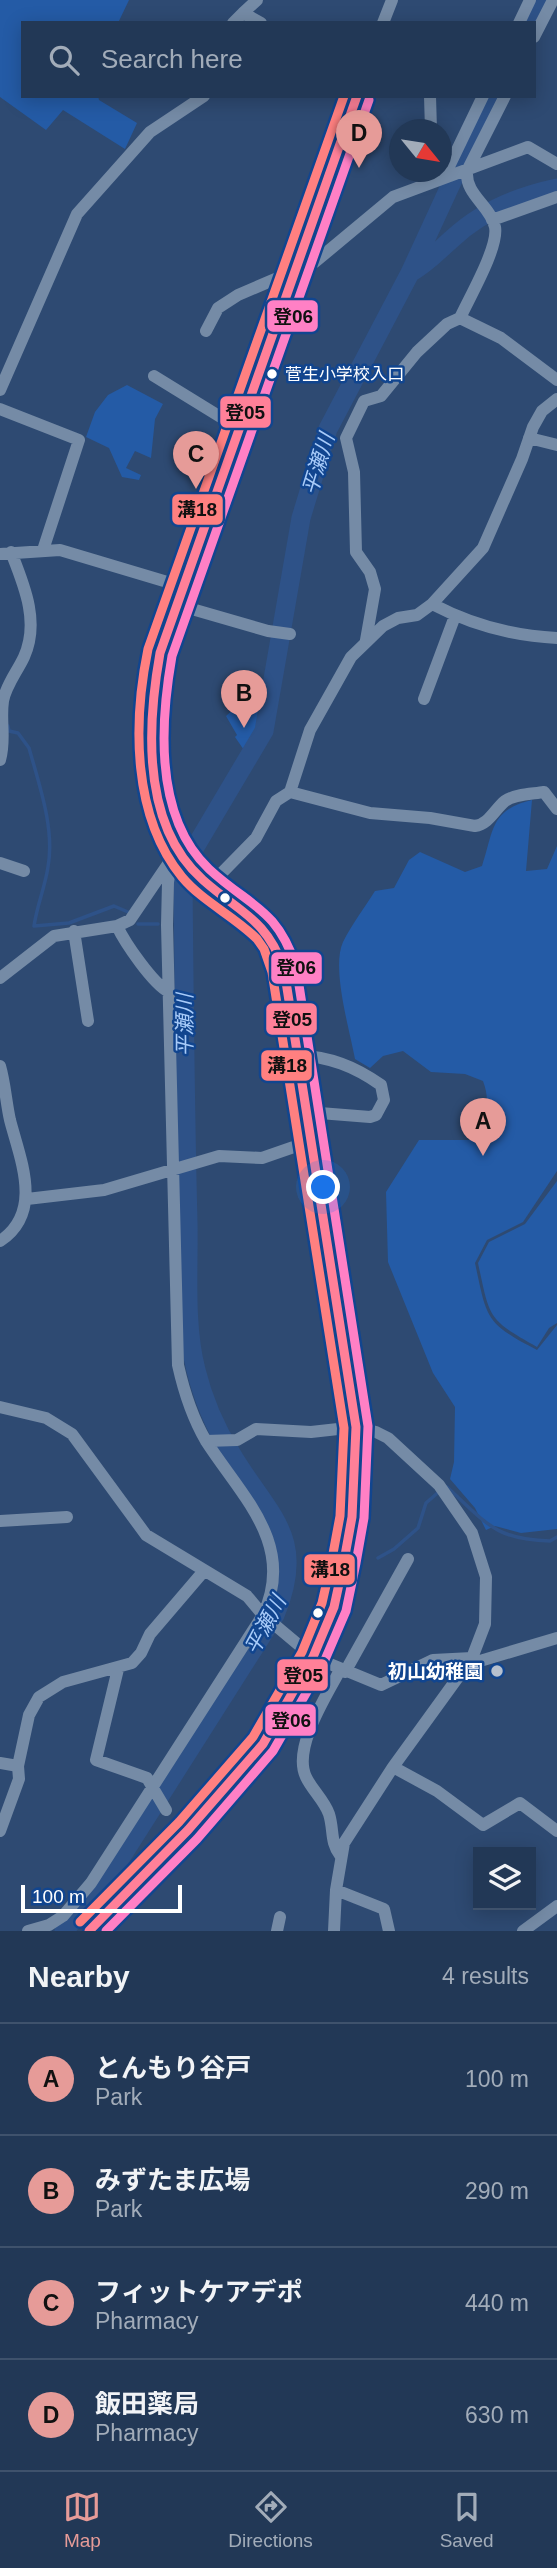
<!DOCTYPE html>
<meta charset="utf-8">
<style>
body{margin:0;font-family:Arial,"Noto Sans JP",sans-serif;background:#2a3f5c;color:#f1f3f6}
.controls{position:absolute;right:21px;bottom:21px;display:grid;overflow:hidden;border-radius:0px;box-shadow:0 4px 18px #0003}
.controls button{width:63px;height:63px;display:grid;place-items:center;padding:0;border:0;border-bottom:2px solid #3f526c;background:#223856;color:#f1f3f6;font:35px sans-serif}
.compass{position:absolute;left:389px;top:119px;width:63px;height:63px;border-radius:50%;background:#223856;box-shadow:0 4px 18px #0003;rotate:120deg}
.scale{position:absolute;left:21px;bottom:18px;width:161px;box-sizing:border-box;padding-left:7px;border:4px solid #fff;border-top:0;font-size:19px;line-height:24px;white-space:nowrap;color:#fff;-webkit-text-stroke:5px #11458f;paint-order:stroke}
.you{position:absolute;left:324px;top:1188px;width:24px;height:24px;margin:-18px;border:5px solid #fff;border-radius:50%;background:#1a73e8;box-shadow:0 0 0 10px #1a73e833}
.badge{display:grid;place-items:center;width:46px;height:46px;border-radius:50%;background:#e69b98;color:#111;font-size:23px;font-weight:700}
.pin{position:absolute;translate:-50% -58px;filter:drop-shadow(0 2px 4px #0008)}
.pin::after{content:'';position:absolute;top:37px;width:24px;height:21px;background:inherit;clip-path:polygon(0 0,100% 0,50% 100%)}
.list{margin:0;padding:0;list-style:none}
h2{display:flex;justify-content:space-between;align-items:center;height:91px;margin:0;padding:0 28px;font-size:30px}
h2 small{font-size:23px;font-weight:400;color:#a2acb9}
.list li{display:grid;grid-template-columns:46px 1fr auto;gap:21px;align-items:center;box-sizing:border-box;height:112px;padding:0 28px;border-top:2px solid #3f526c}
.list b{display:block;font-size:26px;white-space:nowrap}
.list p{margin:0;font-size:23px;white-space:nowrap;color:#a2acb9}
.list em{font-size:23px;font-style:normal;color:#a2acb9}
.icon{flex:none;width:38px;height:38px;fill:none;stroke:currentColor;stroke-width:2;stroke-linecap:round;stroke-linejoin:round}
.map{position:relative;flex:none;width:557px;height:1931px;overflow:hidden}
.search{position:absolute;background:#223856;box-shadow:0 4px 18px #0003;left:21px;right:21px;top:21px;height:77px;display:flex;align-items:center;gap:18px;box-sizing:border-box;padding:0 24px;border-radius:0px;color:#a2acb9;font-size:26px}
.sheet{height:539px;background:#223856}
nav{display:flex;justify-content:space-around;align-items:center;box-sizing:border-box;height:98px;border-top:2px solid #3f526c;background:#223856;font-size:19px;color:#a2acb9}
nav a{display:grid;justify-items:center;gap:4px}
nav .on{color:#e69b98}
.map>svg:first-child{display:block}
.green{fill:#245ba6}
.lines{fill:none;stroke-linecap:round;stroke-linejoin:round}
.stream{stroke:#2e5288;stroke-width:3.5}
.river{stroke:#2e5288;stroke-width:19}
.minor{stroke:#758ba6;stroke-width:12}
.bus-1-casing{stroke:#11458f;stroke-width:14}
.bus-2-casing{stroke:#11458f;stroke-width:14}
.bus-3-casing{stroke:#11458f;stroke-width:14}
.bus-1{stroke:#ff8098;stroke-width:9}
.bus-2{stroke:#ff80c5;stroke-width:9}
.bus-3{stroke:#ff8080;stroke-width:9}
.bus-dot{fill:#fff;stroke:#11458f;stroke-width:2.5}
.poi-dot{fill:#b6c0ce;stroke:#11458f;stroke-width:2.5}
.labels{text-anchor:middle;dominant-baseline:central;stroke-width:5;stroke-linejoin:round;paint-order:stroke}
.bus-label{font-size:17px;fill:#fff;stroke:#11458f;text-anchor:start}
.poi-label{font-size:19px;font-weight:bold;fill:#fff;stroke:#11458f;text-anchor:end}
.water-label{font-size:21px;font-style:italic;fill:#a8cbf9;stroke:#11458f}
.line-badge{stroke:#11458f;stroke-width:2.5}
.pale-badge-label{font-size:19px;text-anchor:middle;font-weight:bold;fill:#111}
</style>
<div class="map">
<svg width="557" height="1931" viewBox="0 0 557 1931">
<rect width="100%" height="100%" fill="#2e4a72"/>
<!-- green -->
<path class="green" d="M 0,0 L 129,0 L 118,23 L 23,23 L 23,96 L 98,96 L 99,100 L 137,123 L 125,149 L 63,110 L 46,130 L 0,97 Z
M 127,385 L 163,404 L 155,419 L 151,458 L 135,451 L 126,468 L 141,475 L 139,480 L 122,477 L 109,448 L 86,437 L 95,412 L 108,395 Z
M 261,698 L 254,740 L 246,753 L 235,737 L 237,735 L 226,716 L 238,705 L 243,714 Z
M 532,800 L 526,871 L 547,869 L 557,846 L 557,1171 L 523,1222 L 487,1240 L 475,1263 C 487,1319 485,1323 537,1350 L 557,1325 L 557,1529 L 521,1533 L 495,1526 L 486,1530 L 475,1508 L 450,1479 L 454,1462 L 455,1407 L 433,1373 L 388,1262 L 386,1192 L 419,1140 L 472,1140 C 484,1118 492,1105 483,1081 L 465,1074 L 431,1072 L 403,1051 L 383,1056 L 370,1068 L 355,1059 C 350,1031 331,968 343,942 C 352,924 365,907 375,891 L 394,888 L 409,860 L 420,852 L 465,872 L 482,866 C 494,830 490,810 532,800 Z
M 557,1181 L 557,1323 L 549,1328 L 537,1347 C 487,1319 490,1318 478,1263 L 489,1242 L 525,1224 Z"/>
<g class="lines">
<!-- stream -->
<path class="stream" d="M 8,726 L 9,731 L 18,733 L 29,748 C 39,784 55,829 48,867 C 45,887 37,905 34,926 L 69,923 L 114,906 L 128,912
M 176,922 L 183,921
M 138,924 L 158,924
M 447,1487 C 486,1523 496,1540 550,1541 L 557,1537
M 378,1558 L 394,1549 L 418,1528 L 426,1503 L 441,1490"/>
<!-- river -->
<path class="river" d="M 532,23 L 543,0
M 410,273 C 428,263 438,251 453,238 C 482,211 519,196 557,188
M 64,1931 L 106,1881 L 275,1615 C 308,1536 268,1516 231,1453 C 215,1427 203,1399 196,1370 C 184,1324 189,1269 188,1222 C 185,1107 184,992 183,876 L 194,849 L 264,731 L 301,518 L 328,429 L 410,273 L 463,158 L 497,96"/>
<!-- minor -->
<path class="minor" d="M 243,13 L 257,0
M 233,23 L 243,13 L 261,23
M 383,23 L 392,0
M 519,23 L 530,0
M 534,37 L 553,0
M 430,96 L 431,130
M 444,177 L 483,96
M 492,220 L 557,197
M 460,318 L 501,338 L 557,380
M 206,331 L 218,308 L 238,295 L 315,262 L 393,197 L 528,147 L 557,164
M 154,376 L 240,429
M 0,390 L 77,214 L 150,132 L 204,96
M 0,409 L 79,440 L 43,550
M 529,438 L 557,445
M 0,554 L 60,550 L 184,587
M 432,604 C 470,624 514,636 557,638
M 178,605 L 268,631 L 290,634
M 366,640 L 375,589 L 370,572 L 356,552 L 354,472 L 346,438 L 364,401 L 381,396 L 417,352 L 447,324 L 460,318 C 469,298 499,247 495,227 C 490,205 465,195 467,171 L 505,96
M 424,699 L 455,616
M 0,760 C 6,740 0,721 3,701 C 6,685 17,672 24,657 C 40,622 24,585 11,552
M 290,792 L 370,813 L 430,818 L 475,826 C 489,824 495,809 505,801 C 515,794 533,794 544,792 L 557,809
M 0,863 L 24,871
M 210,885 L 256,838 L 276,801 L 290,792 L 310,730 L 351,657 L 383,626 L 398,618 L 417,615 L 432,604 L 483,548 L 522,459 L 533,427 L 542,411 L 557,399
M 117,926 C 125,943 153,984 169,992
M 74,931 L 88,1021
M 0,978 L 54,936 L 117,926 L 130,920 L 168,864
M 297,1055 C 330,1057 354,1066 381,1085 L 384,1100 L 376,1115 L 370,1117 L 307,1112
M 0,1066 C 5,1083 6,1102 10,1120 C 20,1159 44,1212 0,1241
M 27,1199 L 104,1190 L 219,1156 L 262,1158 L 311,1141
M 0,1407 L 46,1418 L 72,1434 L 146,1535 L 247,1596 L 263,1615 L 313,1657 L 381,1685 L 433,1660 L 472,1658 L 480,1661 L 557,1638
M 206,1441 L 237,1440 L 256,1429 L 311,1432 L 356,1427 L 376,1432 L 388,1438 L 439,1485 L 472,1533 L 486,1577 L 485,1624 L 472,1658 L 393,1767 L 344,1843 L 336,1890 L 334,1931
M 0,1521 L 67,1517
M 118,1669 L 96,1760 L 147,1778 L 166,1810
M 345,1672 L 408,1559
M 0,1763 L 18,1766
M 393,1767 L 437,1791 L 483,1825 L 520,1803 L 557,1831
M 0,1831 L 19,1779 L 18,1766 L 29,1715 L 39,1697 L 63,1682 L 132,1663 L 141,1653 L 150,1634 L 203,1572
M 340,1855 C 330,1842 334,1830 329,1814 C 324,1800 312,1790 306,1777 C 292,1748 327,1695 340,1670
M 336,1890 L 384,1909 L 389,1931
M 28,1931 L 49,1925 L 63,1916 L 91,1883 L 263,1615 C 296,1544 242,1497 206,1441 C 192,1417 184,1392 178,1365 L 167,925 L 168,882 L 172,858
M 89,1931 L 188,1830 L 263,1744 L 313,1657 L 334,1607 L 344,1561 L 352,1517 L 356,1427 L 284,969 L 275,943 L 266,931 C 244,907 213,893 192,869 C 146,819 146,715 160,653 L 357,96
M 277,1931 L 280,1917
M 523,1931 L 557,1906"/>
<defs>
<path id="bus-1" d="M 89,1931 L 188,1830 L 263,1744 L 313,1657 L 334,1607 L 344,1561 L 352,1517 L 356,1427 L 284,969 C 266,918 240,913 203,880 C 142,826 147,726 160,653 L 357,96"/>
<path id="bus-2" d="M 106,1931 L 197,1839 L 273,1751 L 324,1662 L 346,1611 L 356,1563 L 364,1518 L 368,1426 L 296,966 C 276,907 250,907 209,869 C 154,817 160,724 172,656 L 369,100"/>
<path id="bus-3" d="M 80,1922 L 179,1822 L 253,1737 L 302,1652 L 322,1603 L 332,1559 L 340,1516 L 344,1428 L 272,972 L 264,949 L 257,939 C 234,916 203,902 182,877 C 132,816 133,722 148,649 L 344,96"/>
</defs>
<!-- bus-1 casing -->
<use href="#bus-1" class="bus-1-casing"/>
<!-- bus-2 casing -->
<use href="#bus-2" class="bus-2-casing"/>
<!-- bus-3 casing -->
<use href="#bus-3" class="bus-3-casing"/>
<!-- bus-1 -->
<use href="#bus-1" class="bus-1"/>
<!-- bus-2 -->
<use href="#bus-2" class="bus-2"/>
<!-- bus-3 -->
<use href="#bus-3" class="bus-3"/>
</g>
<!-- markers -->
<g class="bus-dot">
<circle cx="272" cy="374" r="6"/>
<circle cx="225" cy="898" r="6"/>
<circle cx="318" cy="1613" r="6"/>
</g>
<circle class="poi-dot" cx="497" cy="1671" r="7"/>
<g class="labels">
<!-- bus labels -->
<g class="bus-label">
<text x="285" y="374">菅生小学校入口</text>
</g>
<!-- poi labels -->
<g class="poi-label">
<text x="483" y="1671">初山幼稚園</text>
</g>
<!-- water labels -->
<g class="water-label">
<text transform="translate(318 464) rotate(-73)">平瀬川</text>
<text transform="translate(184 1025) rotate(-90)">平瀬川</text>
<text transform="translate(265 1625) rotate(-62)">平瀬川</text>
</g>
</g>
<g class="line-badge">
<rect x="266" y="299" width="53" height="34" rx="7" fill="#ff80c5"/>
<rect x="219" y="395" width="53" height="34" rx="7" fill="#ff8098"/>
<rect x="171" y="493" width="53" height="33" rx="7" fill="#ff8080"/>
<rect x="270" y="951" width="53" height="34" rx="7" fill="#ff80c5"/>
<rect x="265" y="1002" width="53" height="34" rx="7" fill="#ff8098"/>
<rect x="260" y="1049" width="53" height="33" rx="7" fill="#ff8080"/>
<rect x="303" y="1553" width="53" height="33" rx="7" fill="#ff8080"/>
<rect x="276" y="1658" width="53" height="34" rx="7" fill="#ff8098"/>
<rect x="264" y="1703" width="53" height="34" rx="7" fill="#ff80c5"/>
</g>
<g class="pale-badge-label">
<text x="293" y="323">登06</text>
<text x="245" y="419">登05</text>
<text x="197" y="516">溝18</text>
<text x="296" y="974">登06</text>
<text x="292" y="1026">登05</text>
<text x="287" y="1072">溝18</text>
<text x="330" y="1576">溝18</text>
<text x="303" y="1682">登05</text>
<text x="291" y="1727">登06</text>
</g>
</svg>
<div class="controls">
<button><svg class="icon" aria-label="layers" viewBox="0 0 24 24"><path d="M12 4l9 5-9 5-9-5zM3 14l9 5 9-5"/></svg></button>
</div>
<svg class="compass" viewBox="-18 -18 36 36"><path d="M0-13l5 13h-10z" fill="#e53935"/><path d="M0 13l5-13h-10z" fill="#a2acb9"/></svg>
<div class="scale">100 m</div>
<div class="you"></div>
<div class="pin badge" style="left:483px;top:1156px">A</div>
<div class="pin badge" style="left:244px;top:728px">B</div>
<div class="pin badge" style="left:196px;top:489px">C</div>
<div class="pin badge" style="left:359px;top:168px">D</div>
<div class="search"><svg class="icon" aria-label="search" viewBox="0 0 24 24"><circle cx="10" cy="10" r="6"/><path d="M15 15l6 6"/></svg>Search here</div>
</div>
<section class="sheet">
<h2>Nearby<small>4 results</small></h2>
<ul class="list">
<li><span class="badge">A</span><div><b>とんもり谷戸</b><p>Park</p></div><em>100 m</em></li>
<li><span class="badge">B</span><div><b>みずたま広場</b><p>Park</p></div><em>290 m</em></li>
<li><span class="badge">C</span><div><b>フィットケアデポ</b><p>Pharmacy</p></div><em>440 m</em></li>
<li><span class="badge">D</span><div><b>飯田薬局</b><p>Pharmacy</p></div><em>630 m</em></li>
</ul>
</section>
<nav>
<a class="on"><svg class="icon" aria-label="map" viewBox="0 0 24 24"><path d="M3 6l6-2 6 2 6-2v14l-6 2-6-2-6 2zM9 4v14M15 6v14"/></svg>Map</a>
<a><svg class="icon" aria-label="directions" viewBox="0 0 24 24"><path d="M12 3l9 9-9 9-9-9zM9 14v-3h6M13 9l2 2-2 2"/></svg>Directions</a>
<a><svg class="icon" aria-label="saved" viewBox="0 0 24 24"><path d="M7 4h10v16l-5-4-5 4z"/></svg>Saved</a>
</nav>
